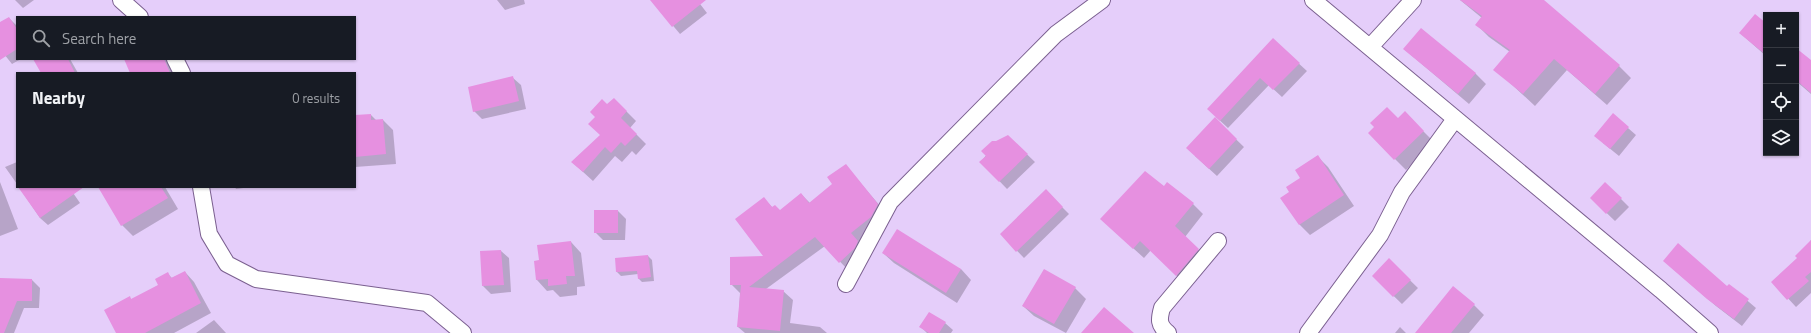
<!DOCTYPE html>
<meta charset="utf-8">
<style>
body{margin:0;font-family:"Titillium Web",sans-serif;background:#20242c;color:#f1f3f6}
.controls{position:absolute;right:12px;top:12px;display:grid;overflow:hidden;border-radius:0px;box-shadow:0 1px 3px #0004}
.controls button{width:36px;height:36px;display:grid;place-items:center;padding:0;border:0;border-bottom:1px solid #363941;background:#171b24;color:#f1f3f6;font:20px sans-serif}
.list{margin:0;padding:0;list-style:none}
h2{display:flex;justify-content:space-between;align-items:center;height:52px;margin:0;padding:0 16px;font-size:17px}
h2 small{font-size:13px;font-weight:400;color:#9ea1a6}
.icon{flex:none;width:22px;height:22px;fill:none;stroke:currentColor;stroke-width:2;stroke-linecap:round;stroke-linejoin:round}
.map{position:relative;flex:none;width:1811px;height:333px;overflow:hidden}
.search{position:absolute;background:#171b24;box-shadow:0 1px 3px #0004;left:16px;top:16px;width:340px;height:44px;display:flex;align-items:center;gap:10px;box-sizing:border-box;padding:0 14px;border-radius:0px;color:#9ea1a6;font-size:15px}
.panel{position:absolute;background:#171b24;box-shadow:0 1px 3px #0004;left:16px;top:72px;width:340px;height:116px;border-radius:0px}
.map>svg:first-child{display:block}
.shadow{fill:#0003}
.building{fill:#e690e0}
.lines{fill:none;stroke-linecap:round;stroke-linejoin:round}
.street-casing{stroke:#7b6090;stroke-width:18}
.street{stroke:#fff;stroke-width:16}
</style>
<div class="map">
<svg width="1811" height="333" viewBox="0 0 1811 333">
<rect width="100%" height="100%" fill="#e5cefa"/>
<!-- shadow -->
<path class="shadow" d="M 15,0 L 34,0 L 23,8 Z
M 497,0 L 524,0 L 525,4 L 505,10 Z
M 656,0 L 697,0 L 707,13 L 680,34 L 653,2 Z
M 1460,0 L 1535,0 L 1619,66 L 1631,78 L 1607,105 L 1567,70 L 1535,106 L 1495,69 L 1510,52 L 1489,37 L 1477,25 L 1482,18 Z
M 9,18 L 17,26 L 17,59 L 21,59 L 12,64 L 0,49 L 0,24 Z
M 1766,24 L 1766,56 L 1740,33 Z
M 1273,40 L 1307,71 L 1282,97 L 1269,85 L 1228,128 L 1216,117 Z
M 1404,49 L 1475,73 L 1486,84 L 1469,104 Z
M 1796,49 L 1811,62 L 1811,94 L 1796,81 Z
M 43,59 L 70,59 L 78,73 L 42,73 Z
M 125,59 L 169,59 L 175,73 L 132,73 Z
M 513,78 L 521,85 L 526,109 L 482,119 L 474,111 Z
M 614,99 L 636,121 L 630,128 L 646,144 L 636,155 L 632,151 L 622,162 L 615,156 L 593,181 L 572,162 L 602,135 L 607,106 Z
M 1405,113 L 1434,142 L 1406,170 L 1369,133 L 1398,119 Z
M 371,115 L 376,120 L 383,120 L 393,130 L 396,164 L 355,167 L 355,116 Z
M 1613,115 L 1636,135 L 1619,156 L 1603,143 Z
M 1215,119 L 1244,147 L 1217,176 L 1195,156 Z
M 1008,136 L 1035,162 L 1007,189 L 981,162 L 996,142 Z
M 1317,156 L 1328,167 L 1354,206 L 1310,235 L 1300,225 L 1282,198 L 1290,192 Z
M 17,162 L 17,184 L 5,167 Z
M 845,165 L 887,214 L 849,271 L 825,246 L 766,289 L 783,291 L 793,300 L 790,323 L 820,327 L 827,333 L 745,333 L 738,327 L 740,293 L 731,284 L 765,257 L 764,199 L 773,208 L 781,211 L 801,194 L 810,203 L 834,184 Z
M 0,182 L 18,229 L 0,236 Z
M 1606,184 L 1629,207 L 1615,221 L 1591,198 Z
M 19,187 L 69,187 L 80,203 L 48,225 L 40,218 Z
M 102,187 L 165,187 L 178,209 L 133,236 L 122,225 Z
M 235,187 L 251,187 L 236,189 Z
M 1164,188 L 1193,204 L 1203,214 L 1185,237 L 1208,260 L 1186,285 L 1151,250 L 1144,258 L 1112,229 Z
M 1046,191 L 1069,214 L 1024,258 L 1001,234 Z
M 618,211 L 626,219 L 625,240 L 603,240 L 595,232 Z
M 1811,240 L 1811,293 L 1796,307 L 1773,282 L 1799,259 Z
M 571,242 L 581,253 L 585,286 L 577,287 L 577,295 L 560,297 L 553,290 L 547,291 L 537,280 L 540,261 Z
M 501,251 L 509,258 L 511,292 L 491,294 L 483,286 Z
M 883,253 L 961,269 L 971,280 L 957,303 L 894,263 Z
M 648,256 L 652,260 L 654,281 L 642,282 L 638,278 L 638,274 L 621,276 L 617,272 L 616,259 Z
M 1389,260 L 1418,288 L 1402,304 L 1373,276 Z
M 1672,268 L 1727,288 L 1729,285 L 1756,308 L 1742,326 L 1716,306 Z
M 185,272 L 194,282 L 211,313 L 174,333 L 117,333 L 129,297 L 132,300 L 159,285 L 167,273 L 172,278 Z
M 0,279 L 32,280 L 40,288 L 39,308 L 24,308 L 14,333 L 0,333 Z
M 1075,288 L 1086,299 L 1066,333 L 1034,316 L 1023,306 Z
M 1474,305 L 1484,315 L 1469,333 L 1416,333 Z
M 214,320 L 226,333 L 196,333 Z
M 945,323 L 953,330 L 951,333 L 927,333 L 921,327 Z
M 1400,327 L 1406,333 L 1395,333 Z"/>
<!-- building -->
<path class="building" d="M 650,0 L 706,0 L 672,27 Z
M 1460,0 L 1544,0 L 1620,65 L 1595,94 L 1554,59 L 1523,94 L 1493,70 L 1510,50 L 1475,25 L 1482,16 Z
M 1755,14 L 1766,23 L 1766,55 L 1739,33 Z
M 9,17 L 17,29 L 17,49 L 0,60 L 0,22 Z
M 1421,28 L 1476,73 L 1458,94 L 1403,49 Z
M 1273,38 L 1300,63 L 1273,90 L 1260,78 L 1220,121 L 1207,109 Z
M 1796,48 L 1811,60 L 1811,93 L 1796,80 Z
M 33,59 L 68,59 L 75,73 L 41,73 Z
M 124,59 L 164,59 L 170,73 L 130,73 Z
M 513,76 L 519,101 L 473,112 L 468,87 Z
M 614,98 L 627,111 L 621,118 L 637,134 L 625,146 L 621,142 L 611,153 L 605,147 L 583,172 L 571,162 L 600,135 L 588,124 L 595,117 L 590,112 L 602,99 L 607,104 Z
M 1387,107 L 1398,118 L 1405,111 L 1424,131 L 1394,160 L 1368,133 L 1374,127 L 1370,123 Z
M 1613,113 L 1629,127 L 1610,149 L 1594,136 Z
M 371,114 L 371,120 L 383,119 L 386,154 L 355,157 L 355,115 Z
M 1215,117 L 1237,139 L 1209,169 L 1186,148 Z
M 1008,135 L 1028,154 L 999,182 L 979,162 L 986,156 L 981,151 L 992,141 L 996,141 Z
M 1318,155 L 1344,195 L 1299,225 L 1280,198 L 1289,192 L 1286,187 L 1300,178 L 1295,170 Z
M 846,164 L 878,204 L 871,217 L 851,233 L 858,241 L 855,248 L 839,263 L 815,237 L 749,287 L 784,290 L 780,331 L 737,327 L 741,285 L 730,285 L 730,257 L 763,256 L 735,219 L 764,197 L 772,207 L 775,205 L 780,210 L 801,193 L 809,203 L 832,184 L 827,177 Z
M 1145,171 L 1164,186 L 1167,182 L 1194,203 L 1175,226 L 1199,249 L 1176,276 L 1140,241 L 1133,249 L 1100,219 Z
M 1605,182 L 1622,198 L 1606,214 L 1590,198 Z
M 18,187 L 84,187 L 40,218 Z
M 98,187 L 161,187 L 168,198 L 121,226 Z
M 1046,189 L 1063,207 L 1016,252 L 1000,234 Z
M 594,210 L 618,210 L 618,233 L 594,233 Z
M 897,229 L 961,269 L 946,293 L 882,253 Z
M 1811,240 L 1811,272 L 1805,277 L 1809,281 L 1787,300 L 1771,282 L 1797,258 L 1795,256 Z
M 571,241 L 575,276 L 566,276 L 567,284 L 548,286 L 548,279 L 536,280 L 534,261 L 539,260 L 537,245 Z
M 1678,243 L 1727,286 L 1729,284 L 1749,299 L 1734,319 L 1707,299 L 1663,261 Z
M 501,250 L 504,285 L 482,286 L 480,251 Z
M 648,255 L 651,277 L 638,279 L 637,271 L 616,272 L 615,258 Z
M 1389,258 L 1411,280 L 1393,297 L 1372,276 Z
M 1044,269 L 1076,287 L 1054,324 L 1022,306 Z
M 185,271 L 201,303 L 145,333 L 116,333 L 104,310 L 130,296 L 131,299 L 158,285 L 155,279 L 168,272 L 171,278 Z
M 0,278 L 32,279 L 32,301 L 17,301 L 4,333 L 0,333 Z
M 1453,286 L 1475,304 L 1451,333 L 1415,333 Z
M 1104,307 L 1134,333 L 1081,333 Z
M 929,312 L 946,322 L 939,333 L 929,333 L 919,327 Z"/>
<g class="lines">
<defs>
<path id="street" d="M 121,0 L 140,17
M 1313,0 L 1661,290 L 1710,333
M 1370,47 L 1413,0
M 175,59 L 182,73
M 201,187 L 209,234 L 227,264 L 256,279 L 427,303 L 463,333
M 846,284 L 890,202 L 1056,34 L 1102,0
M 1168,333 C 1158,325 1159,319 1162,308 L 1218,241
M 1308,333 L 1380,235 L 1402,192 L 1455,119"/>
</defs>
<!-- street casing -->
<use href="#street" class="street-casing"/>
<!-- street -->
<use href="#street" class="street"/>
</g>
</svg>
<div class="controls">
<button>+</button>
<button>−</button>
<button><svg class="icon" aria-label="locate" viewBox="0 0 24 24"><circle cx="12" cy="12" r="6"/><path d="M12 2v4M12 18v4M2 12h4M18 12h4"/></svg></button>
<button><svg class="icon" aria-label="layers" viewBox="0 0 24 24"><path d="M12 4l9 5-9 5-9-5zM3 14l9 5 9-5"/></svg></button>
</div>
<div class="search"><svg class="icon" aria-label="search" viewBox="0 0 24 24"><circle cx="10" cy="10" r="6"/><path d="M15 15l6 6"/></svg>Search here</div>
<section class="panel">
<h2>Nearby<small>0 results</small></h2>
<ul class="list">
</ul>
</section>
</div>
